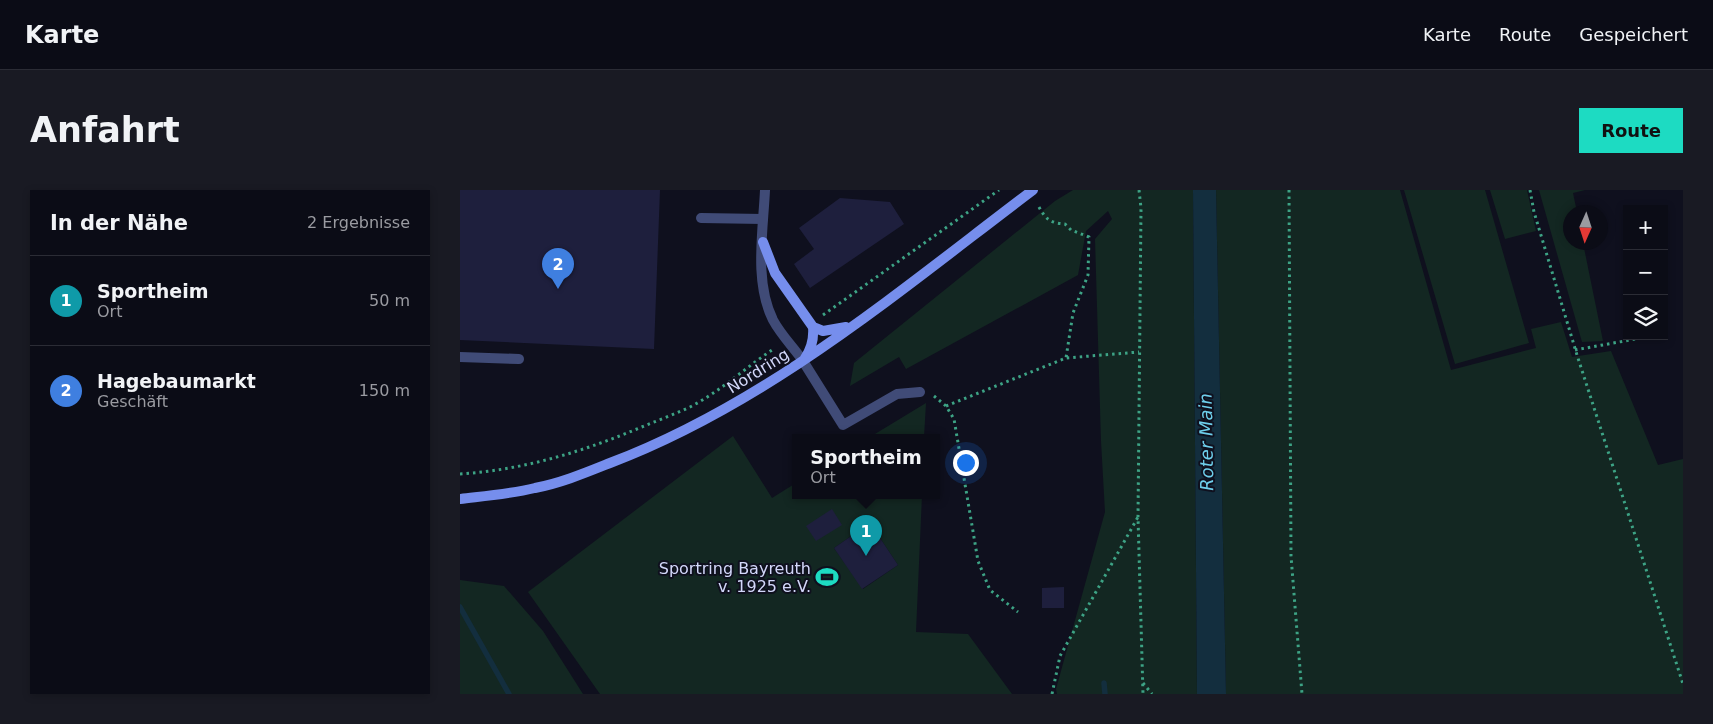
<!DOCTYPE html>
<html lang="de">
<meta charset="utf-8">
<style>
body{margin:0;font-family:"DejaVu Sans",sans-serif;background:#191a23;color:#f1f3f6}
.controls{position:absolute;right:15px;top:15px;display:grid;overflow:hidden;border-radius:0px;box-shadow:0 2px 8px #0003}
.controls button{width:45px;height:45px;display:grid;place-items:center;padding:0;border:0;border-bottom:1px solid #2b2c35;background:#0b0c16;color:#f1f3f6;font:25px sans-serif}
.compass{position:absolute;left:1103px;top:15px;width:45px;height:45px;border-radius:50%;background:#0b0c16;box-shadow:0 2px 8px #0003;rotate:183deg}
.you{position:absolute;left:505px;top:272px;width:18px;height:18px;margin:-12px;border:4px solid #fff;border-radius:50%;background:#1a73e8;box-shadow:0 0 0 8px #1a73e833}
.badge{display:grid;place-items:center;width:32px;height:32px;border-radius:50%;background:#1ddbc2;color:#fff;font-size:16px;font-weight:700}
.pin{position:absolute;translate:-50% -41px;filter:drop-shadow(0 1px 2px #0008)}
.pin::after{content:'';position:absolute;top:26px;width:18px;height:15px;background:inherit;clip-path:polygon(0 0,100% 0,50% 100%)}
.popup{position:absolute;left:332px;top:244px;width:148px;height:65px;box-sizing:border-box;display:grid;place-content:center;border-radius:0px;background:#0b0c16;filter:drop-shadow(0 1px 4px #0005);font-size:16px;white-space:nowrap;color:#9a9ba1}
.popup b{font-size:19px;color:#f1f3f6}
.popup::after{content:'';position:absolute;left:50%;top:100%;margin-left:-10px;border:10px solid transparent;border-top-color:#0b0c16}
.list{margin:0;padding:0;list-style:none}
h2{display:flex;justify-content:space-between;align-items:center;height:65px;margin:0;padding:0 20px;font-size:21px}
h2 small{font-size:16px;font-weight:400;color:#9a9ba1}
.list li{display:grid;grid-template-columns:32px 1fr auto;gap:15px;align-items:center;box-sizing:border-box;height:90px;padding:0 20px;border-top:1px solid #2b2c35}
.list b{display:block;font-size:19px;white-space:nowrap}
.list p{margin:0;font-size:16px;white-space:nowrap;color:#9a9ba1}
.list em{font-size:16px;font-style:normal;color:#9a9ba1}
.icon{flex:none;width:28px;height:28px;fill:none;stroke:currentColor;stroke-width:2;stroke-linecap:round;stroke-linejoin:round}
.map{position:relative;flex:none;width:1223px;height:504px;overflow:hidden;border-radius:0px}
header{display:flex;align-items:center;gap:30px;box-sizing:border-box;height:70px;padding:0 25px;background:#0b0c16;border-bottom:1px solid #2b2c35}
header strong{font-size:24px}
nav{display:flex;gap:28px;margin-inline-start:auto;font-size:18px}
.intro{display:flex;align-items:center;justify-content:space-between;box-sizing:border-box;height:120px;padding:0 30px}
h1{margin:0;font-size:35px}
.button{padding:12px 22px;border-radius:0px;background:#1ddbc2;color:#111;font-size:18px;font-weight:700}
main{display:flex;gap:30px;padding:0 30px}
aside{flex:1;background:#0b0c16;border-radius:0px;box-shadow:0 2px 8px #0003}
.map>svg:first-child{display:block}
.green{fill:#132722;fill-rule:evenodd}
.water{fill:#132e3e}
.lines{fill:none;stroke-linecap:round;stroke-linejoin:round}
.stream{stroke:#132e3e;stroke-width:5.5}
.building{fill:#1e1f3d}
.path{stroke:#3da385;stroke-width:3;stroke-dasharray:2.5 4;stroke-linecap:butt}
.service{stroke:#404b77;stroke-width:10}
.minor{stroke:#404b77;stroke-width:10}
.secondary{stroke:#768eed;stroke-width:10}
.labels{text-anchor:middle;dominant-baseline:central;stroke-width:4;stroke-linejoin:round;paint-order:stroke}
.street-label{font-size:16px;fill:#d2d7f9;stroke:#0f101e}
.poi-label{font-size:16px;fill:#d2d7f9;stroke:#0f101e;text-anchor:end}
.water-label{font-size:18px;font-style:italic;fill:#6ecfec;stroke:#0f101e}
</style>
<header>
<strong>Karte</strong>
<nav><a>Karte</a><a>Route</a><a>Gespeichert</a></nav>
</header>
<div class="intro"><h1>Anfahrt</h1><a class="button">Route</a></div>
<main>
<aside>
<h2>In der Nähe<small>2 Ergebnisse</small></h2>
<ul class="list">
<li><span class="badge" style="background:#0f9aa8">1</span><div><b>Sportheim</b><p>Ort</p></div><em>50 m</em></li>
<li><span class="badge" style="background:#3f7fe0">2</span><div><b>Hagebaumarkt</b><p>Geschäft</p></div><em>150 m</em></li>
</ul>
</aside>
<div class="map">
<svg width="1223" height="504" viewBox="0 0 1223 504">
<rect width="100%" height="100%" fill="#0f101e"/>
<!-- green -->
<path class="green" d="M 613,0 L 733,0 L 737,504 L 597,504 L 596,499 L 645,322 L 641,251 L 635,49 L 652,29 L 648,21 L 626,41 L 618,85 L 446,179 L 439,167 L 390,196 L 394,173 L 595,11 Z
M 756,0 L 940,0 L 991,180 L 1076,158 L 1071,139 L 1101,132 L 1112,167 L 1151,161 L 1198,275 L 1223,269 L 1223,504 L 766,504 Z
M 944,0 L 1025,0 L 1069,153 L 995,174 Z
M 1030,0 L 1067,0 L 1076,41 L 1045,49 Z
M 1079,0 L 1125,0 L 1113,3 L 1117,22 L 1110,22 L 1110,52 L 1123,53 L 1143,151 L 1122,152 Z
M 466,213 L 464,247 L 410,247 Z
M 273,246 L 312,308 L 336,293 L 336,305 L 462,305 L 456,442 L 508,444 L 552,504 L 140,504 L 68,402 ZM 410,333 L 438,375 L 403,399 L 374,358 Z
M 0,390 L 44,396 L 83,441 L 123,504 L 0,504 Z"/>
<!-- water -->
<path class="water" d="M 733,0 L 756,0 L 766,504 L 737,504 Z"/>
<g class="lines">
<!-- stream -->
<path class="stream" d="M 0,417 L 49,504
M 644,493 L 645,504"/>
</g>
<!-- building -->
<path class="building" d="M 0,0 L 200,0 L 194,159 L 0,150 Z
M 380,8 L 430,12 L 444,34 L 350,98 L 334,74 L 354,59 L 339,38 Z
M 372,319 L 382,335 L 356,351 L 346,336 Z
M 410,333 L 438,375 L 402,399 L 374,358 Z
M 604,397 L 604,418 L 582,418 L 582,398 Z"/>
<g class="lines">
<!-- path -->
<path class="path" d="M 679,0 L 681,18 L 678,327 L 683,504
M 829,0 L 831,366 L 842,504
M 1070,0 L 1074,22 L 1117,165 L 1223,494
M 579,17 C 586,30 591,33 605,34 L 611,40 L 629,47 L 628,85 L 613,123 L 606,168
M 363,125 L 539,0
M 1204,144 L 1209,143
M 1115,160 L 1192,146
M 474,206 L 486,216 L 494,229 L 518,371 L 530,400 L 558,422
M 486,216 L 606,168 L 679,162
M 0,284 C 64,280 125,261 184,236 C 199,230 215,224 230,217 C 261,201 286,177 315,158
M 406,305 L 409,314
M 683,493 L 692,504
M 592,504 L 600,466 L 678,327"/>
<!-- service -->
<path class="service" d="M 241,28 L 303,29
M 0,167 L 59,169
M 343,171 L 383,235 L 437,204 L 460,202"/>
<!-- minor -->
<path class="minor" d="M 305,0 C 303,42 294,92 313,130 C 321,145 334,158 343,171"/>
<!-- secondary -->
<path class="secondary" d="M 303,52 L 315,83 L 353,137 C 354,149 352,158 345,168
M 353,137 L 363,141 L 386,137
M 0,309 C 25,306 50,304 75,298 C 101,293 125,283 150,273 C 308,213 439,101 573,0"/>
</g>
<!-- icons -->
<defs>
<symbol id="stadium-bare" viewBox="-9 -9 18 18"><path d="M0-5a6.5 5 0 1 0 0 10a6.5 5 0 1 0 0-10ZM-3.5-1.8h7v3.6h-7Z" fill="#1ddbc2" stroke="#0f101e" stroke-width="2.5" paint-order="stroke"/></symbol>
</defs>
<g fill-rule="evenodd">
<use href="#stadium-bare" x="351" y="371" width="32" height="32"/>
</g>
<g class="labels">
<!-- street labels -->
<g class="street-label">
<text transform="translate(298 181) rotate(-32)">Nordring</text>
</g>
<!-- poi labels -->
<g class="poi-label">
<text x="351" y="378">Sportring Bayreuth<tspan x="351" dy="18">v. 1925 e.V.</tspan></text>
</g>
<!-- water labels -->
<g class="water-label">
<text transform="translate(746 252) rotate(-91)">Roter Main</text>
</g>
</g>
</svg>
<div class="controls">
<button>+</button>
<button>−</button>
<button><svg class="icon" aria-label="layers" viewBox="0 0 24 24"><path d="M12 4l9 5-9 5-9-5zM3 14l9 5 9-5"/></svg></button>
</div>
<svg class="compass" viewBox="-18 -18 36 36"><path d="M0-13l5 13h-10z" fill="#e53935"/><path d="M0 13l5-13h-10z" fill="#9a9ba1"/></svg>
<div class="you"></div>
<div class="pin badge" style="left:406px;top:366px;background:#0f9aa8">1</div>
<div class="popup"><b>Sportheim</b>Ort</div>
<div class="pin badge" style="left:98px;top:99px;background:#3f7fe0">2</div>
</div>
</main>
